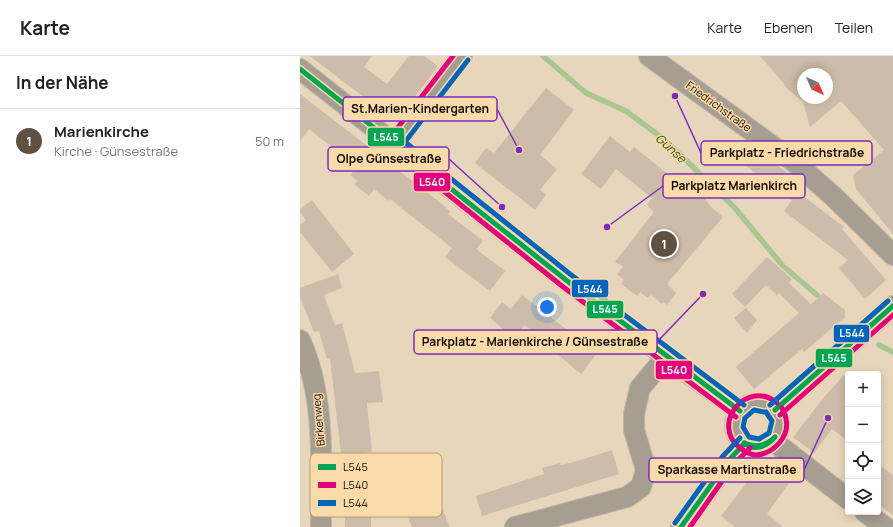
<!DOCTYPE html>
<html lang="de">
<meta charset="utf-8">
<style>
body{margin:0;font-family:Manrope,sans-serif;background:#f2f2f2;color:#222}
.controls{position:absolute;right:12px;bottom:12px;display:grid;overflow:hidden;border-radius:4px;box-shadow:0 2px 10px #0003}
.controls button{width:36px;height:36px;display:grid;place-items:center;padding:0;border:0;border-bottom:1px solid #e0e0e0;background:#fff;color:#222;font:20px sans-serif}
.compass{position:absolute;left:497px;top:12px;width:36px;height:36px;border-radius:50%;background:#fff;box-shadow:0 2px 10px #0003;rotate:135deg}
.you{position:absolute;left:247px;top:251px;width:14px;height:14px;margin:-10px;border:3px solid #fff;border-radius:50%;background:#1a73e8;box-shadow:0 0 0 6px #1a73e833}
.badge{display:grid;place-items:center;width:26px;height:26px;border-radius:50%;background:#5e5141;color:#fff;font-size:13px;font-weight:700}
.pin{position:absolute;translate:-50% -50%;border:2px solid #fff;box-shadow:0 1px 4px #0006}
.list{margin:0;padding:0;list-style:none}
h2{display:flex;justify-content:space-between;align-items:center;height:52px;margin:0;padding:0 16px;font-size:17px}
h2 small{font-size:13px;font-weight:400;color:#767676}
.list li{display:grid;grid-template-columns:26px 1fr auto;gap:12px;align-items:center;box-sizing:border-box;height:64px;padding:0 16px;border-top:1px solid #e0e0e0}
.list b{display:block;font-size:15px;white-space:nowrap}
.list p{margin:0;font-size:13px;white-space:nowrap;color:#767676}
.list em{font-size:13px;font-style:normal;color:#767676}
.icon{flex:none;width:22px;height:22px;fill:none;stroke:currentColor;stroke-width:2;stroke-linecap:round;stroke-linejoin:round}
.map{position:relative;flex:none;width:593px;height:471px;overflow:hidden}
header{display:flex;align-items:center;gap:24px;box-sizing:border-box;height:56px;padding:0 20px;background:#fff;border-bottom:1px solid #e0e0e0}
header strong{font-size:19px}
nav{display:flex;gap:22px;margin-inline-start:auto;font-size:14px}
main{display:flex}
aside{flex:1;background:#fff}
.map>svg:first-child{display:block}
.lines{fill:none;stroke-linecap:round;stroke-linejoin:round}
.stream{stroke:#a9c793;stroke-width:5.5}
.building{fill:#ccbca9;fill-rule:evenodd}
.minor-casing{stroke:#c2b5a0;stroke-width:22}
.minor{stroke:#a69e91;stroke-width:20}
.bus-1-casing{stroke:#f9daa9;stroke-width:8}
.bus-2-casing{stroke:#f9daa9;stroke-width:8}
.bus-3-casing{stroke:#f9daa9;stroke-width:8}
.bus-1{stroke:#00a651;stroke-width:5}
.bus-2{stroke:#e5007d;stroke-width:5}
.bus-3{stroke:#0065bd;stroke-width:5}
.labels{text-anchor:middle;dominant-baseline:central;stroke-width:3;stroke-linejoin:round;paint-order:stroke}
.street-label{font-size:11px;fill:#140a00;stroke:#f9daa9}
.water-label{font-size:12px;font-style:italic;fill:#214f12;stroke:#f9daa9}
.key{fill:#f9daa9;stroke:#b49c76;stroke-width:1}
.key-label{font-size:11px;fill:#140a00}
.leader{fill:none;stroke:#7b2cbf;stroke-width:1.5}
.callout-dot{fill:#7b2cbf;stroke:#f9daa9;stroke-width:1.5}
.callout{fill:#f9daa9;stroke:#7b2cbf;stroke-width:1.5}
.callout-label{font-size:12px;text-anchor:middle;font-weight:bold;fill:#140a00}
.line-badge{stroke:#f9daa9;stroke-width:1.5}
.badge-label{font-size:11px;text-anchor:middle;font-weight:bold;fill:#fff}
</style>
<header>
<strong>Karte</strong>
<nav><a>Karte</a><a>Ebenen</a><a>Teilen</a></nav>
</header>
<main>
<aside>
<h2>In der Nähe<small></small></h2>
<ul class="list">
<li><span class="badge">1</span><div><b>Marienkirche</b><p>Kirche · Günsestraße</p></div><em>50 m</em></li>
</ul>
</aside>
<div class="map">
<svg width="593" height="471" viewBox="0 0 593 471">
<rect width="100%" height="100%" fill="#e7d6bb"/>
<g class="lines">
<!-- stream -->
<path class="stream" d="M 243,0 L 286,37 L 326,55 L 365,84 L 434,151 L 483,210 L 517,239
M 579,289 L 593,296"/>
</g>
<!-- building -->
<path class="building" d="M 10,0 L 72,0 L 64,11 L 87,28 L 109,0 L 124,0 L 138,10 L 96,66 Z
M 460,0 L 593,0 L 593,178 L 556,133 L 553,119 L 584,94 L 541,45 L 510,71 L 503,46 L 484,30 L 485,29 ZM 503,18 L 527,18 L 527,42 L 503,42 Z
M 246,32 L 274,54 L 240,99 L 257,113 L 240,134 L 246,139 L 235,154 L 175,107 L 186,92 L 194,97 Z
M 0,38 L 137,144 L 150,155 L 148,158 L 183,185 L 176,193 L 205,215 L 190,235 L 145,201 L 152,192 L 90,143 L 89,145 L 74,133 L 69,140 L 54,128 L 58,125 L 50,119 L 53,116 L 28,95 L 32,91 L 9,73 L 0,85 Z
M 310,80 L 330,96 L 334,91 L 379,127 L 389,134 L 402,139 L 411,151 L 423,161 L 367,228 L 376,237 L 367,249 L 363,246 L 362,248 L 351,239 L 348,242 L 340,236 L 337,240 L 321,228 L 324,224 L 317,218 L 323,211 L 315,206 L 354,156 L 347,149 L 352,142 L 316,113 L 301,133 L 281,118 Z
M 449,88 L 503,129 L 498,136 L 544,171 L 542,173 L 586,224 L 565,243 L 539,212 L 548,204 L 484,155 L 492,144 L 445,109 L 447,107 L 439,102 Z
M 12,144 L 54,198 L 32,216 L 0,176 L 0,169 L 6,164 L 0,157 L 0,153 Z
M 467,201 L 492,223 L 489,227 L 511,248 L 523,237 L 545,254 L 545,261 L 504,296 L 502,293 L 454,333 L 436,311 L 499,257 L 479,237 L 477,239 L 466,229 L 445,251 L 432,238 Z
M 38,218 L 42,232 L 24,239 L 35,269 L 42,267 L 55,317 L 79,315 L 83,346 L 67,347 L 72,396 L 41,399 L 30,302 L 27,303 L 19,275 L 14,276 L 0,241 L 0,232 Z
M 222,239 L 297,297 L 281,318 L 245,288 L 246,286 L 224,269 L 214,282 L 190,262 L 202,246 L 211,253 Z
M 446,252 L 457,264 L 447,277 L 434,262 Z
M 548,315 L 548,385 L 532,373 L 514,397 L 493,381 L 524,341 Z
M 312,394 L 319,418 L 182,460 L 176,440 L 244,418 L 242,412 L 260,407 L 261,409 L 274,406 Z
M 466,402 L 492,423 L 467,458 L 483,471 L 435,471 L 421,460 Z
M 578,408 L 593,419 L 593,459 L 578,448 Z
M 45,422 L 71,422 L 71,445 L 92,458 L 71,456 L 71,471 L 45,471 Z
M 134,433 L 150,471 L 112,471 L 101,446 Z"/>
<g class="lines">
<defs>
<path id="minor" d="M 349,0 L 493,105 L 533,140 L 593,199
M 0,13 L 266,224 L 366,301 L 440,355
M 95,87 L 162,0
M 0,284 C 26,341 21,409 21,471
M435 369a22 22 0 1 1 44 0a22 22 0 1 1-44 0Z
M 475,354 L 593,250
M 473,385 L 548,443
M 565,456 L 585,471
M 215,471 L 327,441 L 341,431 L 346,414 L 334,374 L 334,358 L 340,332 L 366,301
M 381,471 L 429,404 L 445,387"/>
</defs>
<!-- minor casing -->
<use href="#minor" class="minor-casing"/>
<!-- minor -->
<use href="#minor" class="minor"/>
<defs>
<path id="bus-1" d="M 0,13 L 266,224 L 440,355
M 475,354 L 593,250
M 444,387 C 457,392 465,390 475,381
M 444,387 C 455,396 467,390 475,381
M 381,471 L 429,404 L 445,387"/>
<path id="bus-2" d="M 153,0 L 89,83 L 90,92 L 262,230 L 436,361
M 477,347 C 448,322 410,367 439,391 C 444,395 450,399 456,399 C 473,398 490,381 486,363 C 486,359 483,355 482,352
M 480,359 L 593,259
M 390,471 L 434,408 L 450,392"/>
<path id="bus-3" d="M 168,4 L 105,86 L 270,218 L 444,349
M 470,349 L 588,245
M 464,356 L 454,354 L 445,362 L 443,371 L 449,381 L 459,383 L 469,377 L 472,365 L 466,356
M 375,467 L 423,400 L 440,382"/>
</defs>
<!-- bus-1 casing -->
<use href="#bus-1" class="bus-1-casing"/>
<!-- bus-2 casing -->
<use href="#bus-2" class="bus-2-casing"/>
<!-- bus-3 casing -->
<use href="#bus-3" class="bus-3-casing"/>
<!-- bus-1 -->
<use href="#bus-1" class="bus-1"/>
<!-- bus-2 -->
<use href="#bus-2" class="bus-2"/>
<!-- bus-3 -->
<use href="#bus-3" class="bus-3"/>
</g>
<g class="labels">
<!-- street labels -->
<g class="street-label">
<text transform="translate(419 50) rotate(36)">Friedrichstraße</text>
<text transform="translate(18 364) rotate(-95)">Birkenweg</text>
</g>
<!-- water labels -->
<g class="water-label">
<text transform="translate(371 92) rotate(42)">Günse</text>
</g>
</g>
<!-- legend -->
<rect x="10" y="397" width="132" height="64" rx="6" class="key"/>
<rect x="18" y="408" width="18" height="6" fill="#00a651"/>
<rect x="18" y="426" width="18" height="6" fill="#e5007d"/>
<rect x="18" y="444" width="18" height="6" fill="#0065bd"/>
<g class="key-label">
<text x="43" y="415">L545</text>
<text x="43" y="433">L540</text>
<text x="43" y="451">L544</text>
</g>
<!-- callouts -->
<path class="leader" d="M219 94L197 53M375 40L401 97M202 151L149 103M307 171L363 130M403 238L357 286M528 362L504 414"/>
<g class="callout-dot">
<circle cx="219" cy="94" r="4"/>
<circle cx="375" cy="40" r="4"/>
<circle cx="202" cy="151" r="4"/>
<circle cx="307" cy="171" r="4"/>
<circle cx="403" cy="238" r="4"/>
<circle cx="528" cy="362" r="4"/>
</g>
<g class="callout">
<rect x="43" y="41" width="154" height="24" rx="4"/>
<rect x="401" y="85" width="171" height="24" rx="4"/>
<rect x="28" y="91" width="121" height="24" rx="4"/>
<rect x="363" y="118" width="142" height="24" rx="4"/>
<rect x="114" y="274" width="243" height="24" rx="4"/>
<rect x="349" y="402" width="155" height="24" rx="4"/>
</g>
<g class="callout-label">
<text x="120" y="57">St.Marien-Kindergarten</text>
<text x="487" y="101">Parkplatz - Friedrichstraße</text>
<text x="89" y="107">Olpe Günsestraße</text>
<text x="434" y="134">Parkplatz Marienkirch</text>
<text x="235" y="290">Parkplatz - Marienkirche / Günsestraße</text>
<text x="427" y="418">Sparkasse Martinstraße</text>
</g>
<g class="line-badge">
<rect x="67" y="71" width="38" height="20" rx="4" fill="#00a651"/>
<rect x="113" y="116" width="38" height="20" rx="4" fill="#e5007d"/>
<rect x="271" y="223" width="38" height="19" rx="4" fill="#0065bd"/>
<rect x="286" y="244" width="38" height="19" rx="4" fill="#00a651"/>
<rect x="533" y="268" width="37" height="19" rx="4" fill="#0065bd"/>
<rect x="515" y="292" width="38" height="20" rx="4" fill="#00a651"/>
<rect x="355" y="304" width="38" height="20" rx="4" fill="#e5007d"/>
</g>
<g class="badge-label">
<text x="86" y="85">L545</text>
<text x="132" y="130">L540</text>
<text x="290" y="237">L544</text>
<text x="305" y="257">L545</text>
<text x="552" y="281">L544</text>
<text x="534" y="306">L545</text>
<text x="374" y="318">L540</text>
</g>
</svg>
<div class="controls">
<button>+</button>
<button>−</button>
<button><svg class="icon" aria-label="locate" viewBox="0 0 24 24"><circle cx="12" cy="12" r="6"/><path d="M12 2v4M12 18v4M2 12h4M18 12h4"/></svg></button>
<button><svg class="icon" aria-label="layers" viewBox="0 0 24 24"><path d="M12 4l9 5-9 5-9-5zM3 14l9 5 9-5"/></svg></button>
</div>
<svg class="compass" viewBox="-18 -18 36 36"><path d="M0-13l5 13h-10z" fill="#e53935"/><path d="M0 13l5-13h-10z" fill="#767676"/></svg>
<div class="you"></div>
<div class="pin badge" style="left:364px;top:188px">1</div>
</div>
</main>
